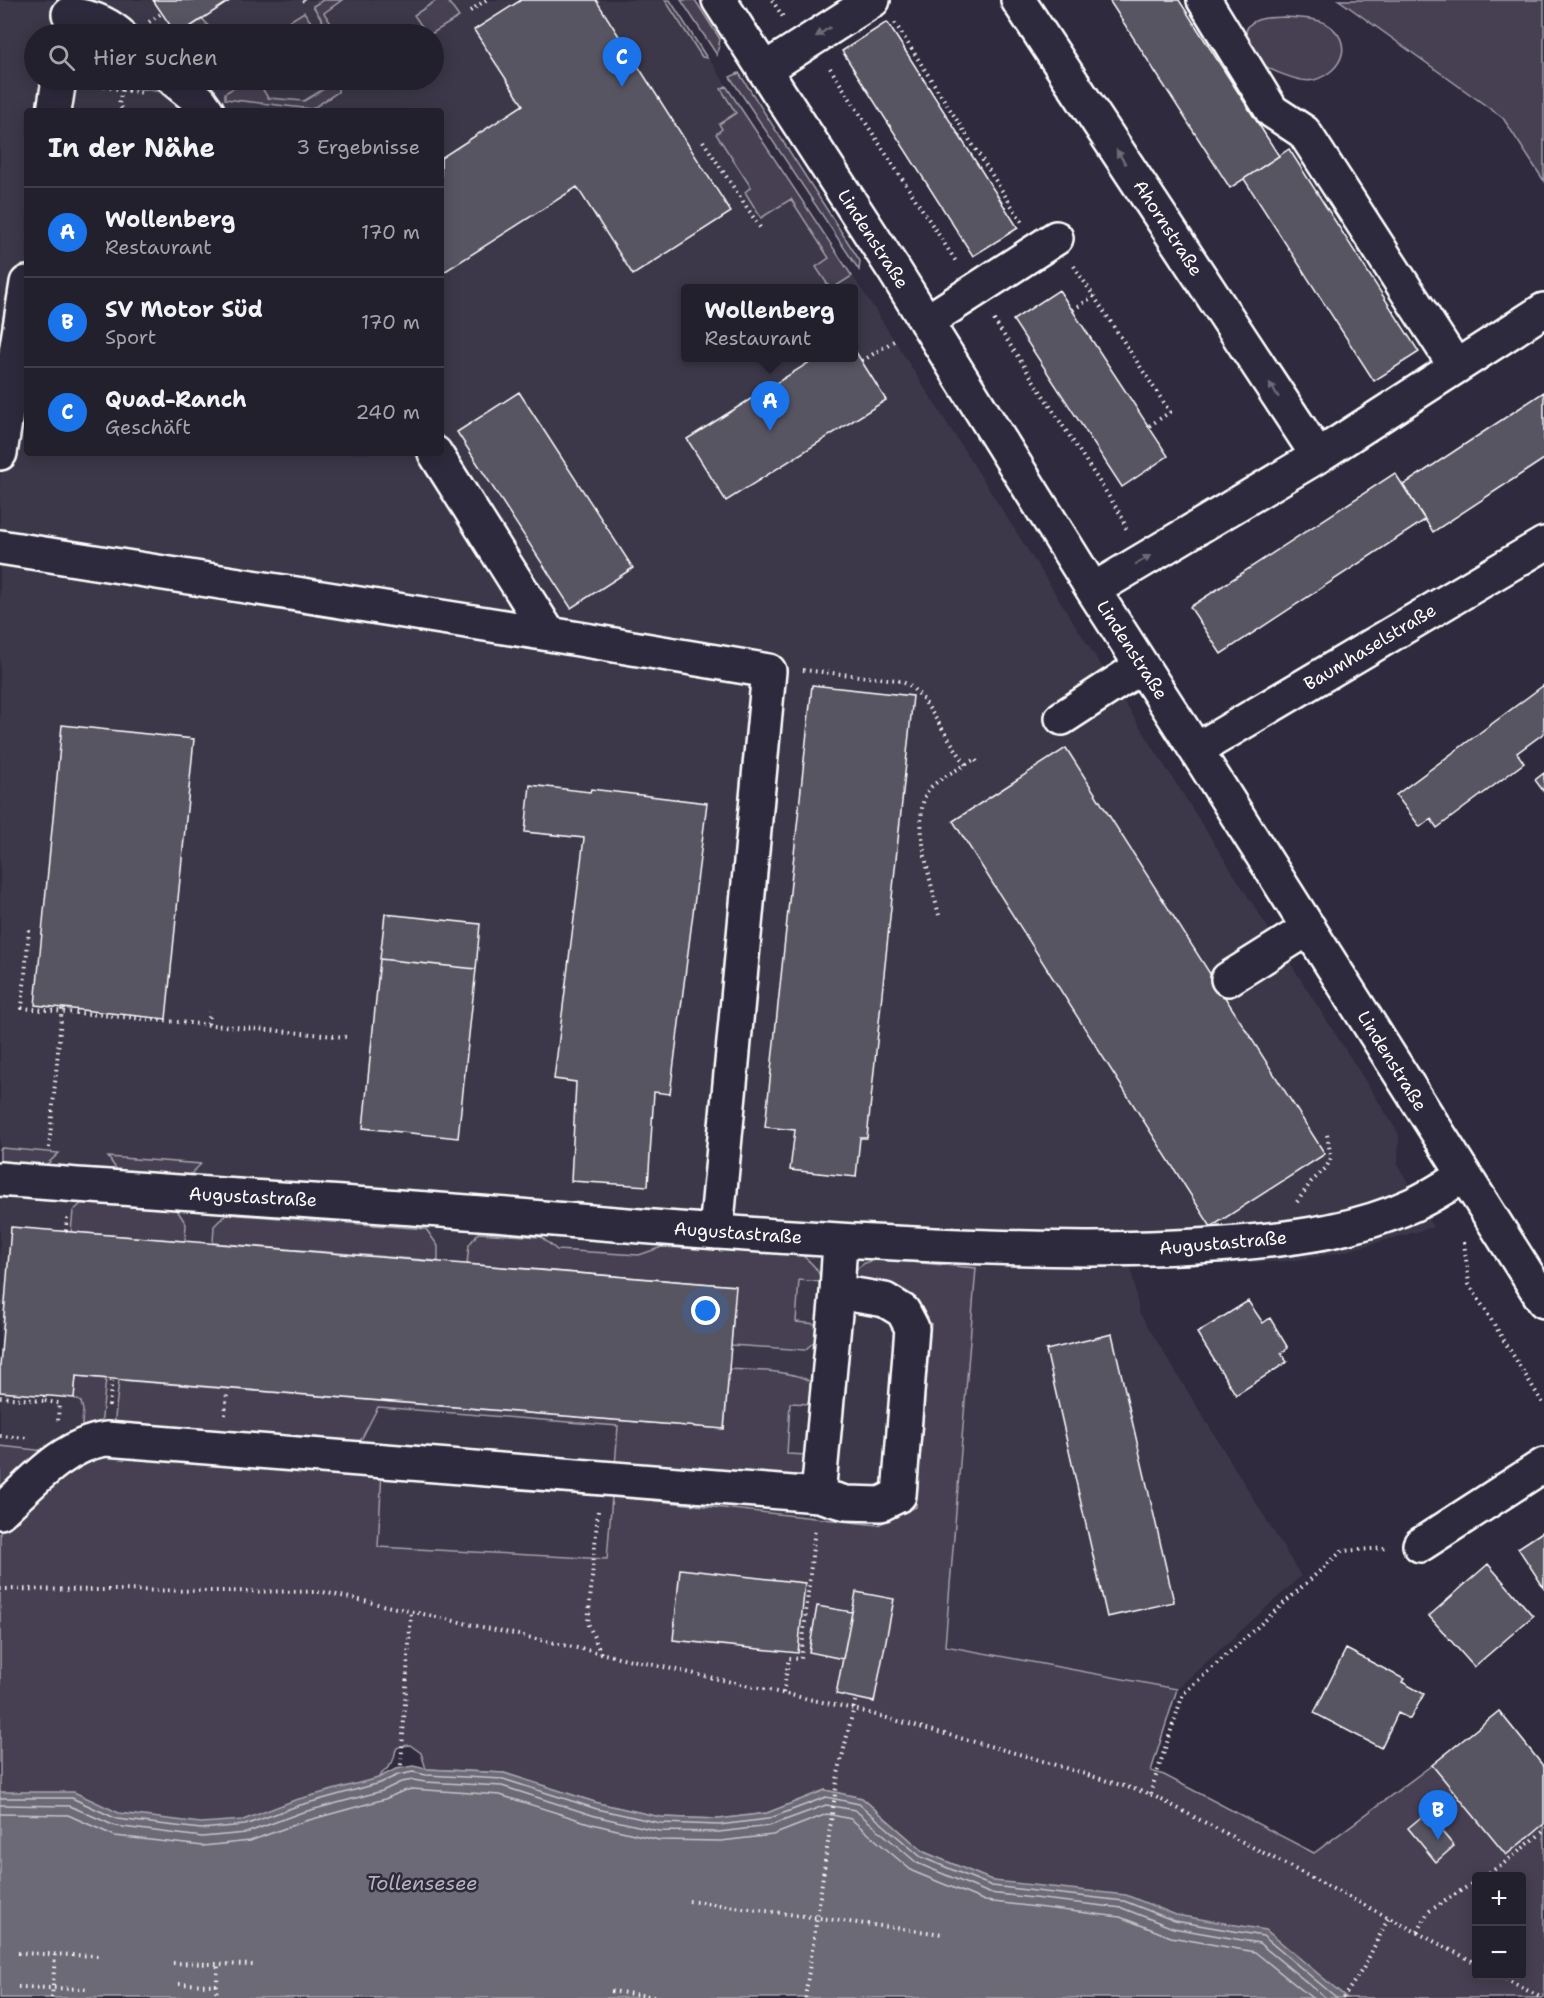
<!DOCTYPE html>
<html lang="de">
<meta charset="utf-8">
<style>
body{margin:0;font-family:"Shantell Sans",sans-serif;background:#2f2d3a;color:#f1f3f6}
.controls{position:absolute;right:18px;bottom:18px;display:grid;overflow:hidden;border-radius:6px;box-shadow:0 3px 15px #0003}
.controls button{width:54px;height:54px;display:grid;place-items:center;padding:0;border:0;border-bottom:2px solid #403e4a;background:#23202e;color:#f1f3f6;font:30px sans-serif}
.you{position:absolute;left:706px;top:1311px;width:21px;height:21px;margin:-15px;border:4px solid #fff;border-radius:50%;background:#1a73e8;box-shadow:0 0 0 9px #1a73e833}
.badge{display:grid;place-items:center;width:39px;height:39px;border-radius:50%;background:#1a73e8;color:#fff;font-size:20px;font-weight:700}
.pin{position:absolute;translate:-50% -50px;filter:drop-shadow(0 2px 3px #0008)}
.pin::after{content:'';position:absolute;top:32px;width:21px;height:18px;background:inherit;clip-path:polygon(0 0,100% 0,50% 100%)}
.popup{position:absolute;left:681px;top:284px;width:177px;height:78px;box-sizing:border-box;display:grid;place-content:center;border-radius:6px;background:#23202e;filter:drop-shadow(0 2px 4px #0005);font-size:20px;white-space:nowrap;color:#a3a3aa}
.popup b{font-size:22px;color:#f1f3f6}
.popup::after{content:'';position:absolute;left:50%;top:100%;margin-left:-12px;border:12px solid transparent;border-top-color:#23202e}
.list{margin:0;padding:0;list-style:none}
h2{display:flex;justify-content:space-between;align-items:center;height:78px;margin:0;padding:0 24px;font-size:26px}
h2 small{font-size:20px;font-weight:400;color:#a3a3aa}
.list li{display:grid;grid-template-columns:39px 1fr auto;gap:18px;align-items:center;box-sizing:border-box;height:90px;padding:0 24px;border-top:2px solid #403e4a}
.list b{display:block;font-size:22px;white-space:nowrap}
.list p{margin:0;font-size:20px;white-space:nowrap;color:#a3a3aa}
.list em{font-size:20px;font-style:normal;color:#a3a3aa}
.icon{flex:none;width:33px;height:33px;fill:none;stroke:currentColor;stroke-width:2;stroke-linecap:round;stroke-linejoin:round}
.map{position:relative;flex:none;width:1544px;height:1998px;overflow:hidden}
.search{position:absolute;background:#23202e;box-shadow:0 3px 15px #0003;left:24px;top:24px;width:420px;height:66px;display:flex;align-items:center;gap:15px;box-sizing:border-box;padding:0 21px;border-radius:33px;color:#a3a3aa;font-size:22px}
.panel{position:absolute;background:#23202e;box-shadow:0 3px 15px #0003;left:24px;top:108px;width:420px;height:348px;border-radius:6px}
.map>svg:first-child{display:block}
.built{fill:#3c3749;fill-rule:evenodd}
.green{fill:#464152;stroke:#a2a0a8;stroke-width:1.5;fill-rule:evenodd}
.water{fill:#6d6a77;stroke:#a7a6ad;stroke-width:1.5}
.lines{fill:none;stroke-linecap:round;stroke-linejoin:round}
.shore{stroke:#c5c3c9;stroke-width:1.5}
.building{fill:#595564;stroke:#fff;stroke-width:1.5}
.minor-casing{stroke:#fff;stroke-width:38}
.path{stroke:#fff;stroke-width:4;stroke-dasharray:1.5 4.5;stroke-linecap:butt}
.minor{stroke:#2f2a3d;stroke-width:33}
.oneway{fill:#6d6a77}
.labels{text-anchor:middle;dominant-baseline:central;stroke-width:5;stroke-linejoin:round;paint-order:stroke}
.street-label{font-size:18px;fill:#fff;stroke:#2f2a3d}
.water-label{font-size:20px;font-style:italic;fill:#b6b4bb;stroke:#2f2a3d}
</style>
<div class="map">
<svg width="1544" height="1998" viewBox="0 0 1544 1998">
<rect width="100%" height="100%" fill="#2f2a3d"/>
<filter id="ink" filterUnits="userSpaceOnUse"><feTurbulence type="fractalNoise" baseFrequency=".0167" numOctaves="2"/><feDisplacementMap in="SourceGraphic" scale="12" xChannelSelector="R" yChannelSelector="G"/><feConvolveMatrix kernelMatrix="1 2 1 2 8 2 1 2 1" color-interpolation-filters="sRGB"/></filter>
<g filter="url(#ink)">
<!-- built -->
<path class="built" d="M 0,0 L 670,0 L 870,302 L 1399,1134 L 1398,1165 L 1433,1227 L 1340,1253 L 1290,1261 L 1131,1268 L 1139,1312 L 1301,1576 L 1177,1689 L 945,1646 L 0,1532 ZM 34,34 L 434,34 L 434,80 L 34,80 ZM 27,111 L 441,111 L 441,453 L 27,453 ZM 686,288 L 854,288 L 854,358 L 686,358 Z"/>
<!-- green -->
<path class="green" d="M 323,0 L 342,0 L 324,13 L 338,34 L 331,34 L 313,6 Z
M 437,0 L 447,0 L 459,17 L 431,34 L 427,34 L 414,15 Z
M 665,0 L 670,0 L 707,58 L 702,57 Z
M 681,0 L 695,0 L 720,39 L 717,55 Z
M 1339,0 L 1544,0 L 1544,181 L 1503,118 Z
M 304,12 L 319,34 L 312,34 L 305,25 L 289,34 L 285,34 L 280,27 Z
M 1284,17 C 1296,18 1313,17 1325,23 C 1355,40 1344,71 1314,80 C 1302,84 1264,69 1255,58 C 1244,45 1239,24 1261,19 C 1268,17 1277,18 1284,17 Z
M 203,19 L 214,34 L 179,34 Z
M 739,73 L 860,261 L 859,270 L 730,77 Z
M 78,80 L 148,80 L 163,92 Z
M 248,80 L 257,80 L 268,98 L 304,101 L 327,87 L 329,80 L 339,80 L 338,92 L 312,109 L 225,99 L 225,93 Z
M 726,86 L 852,276 L 833,288 L 830,288 L 816,267 L 829,258 L 791,199 L 761,218 L 745,192 L 751,187 L 716,134 L 722,129 L 719,124 L 736,113 L 721,89 Z
M 2,1148 L 59,1153 L 44,1167 L 0,1163 L 0,1149 Z
M 108,1157 L 201,1164 L 187,1178 L 119,1173 Z
M 82,1203 L 177,1210 L 186,1224 L 185,1241 L 71,1232 L 73,1211 Z
M 226,1214 L 426,1229 L 438,1246 L 438,1261 L 213,1243 L 214,1226 Z
M 478,1233 L 541,1237 L 557,1250 L 639,1255 L 662,1247 L 801,1254 C 810,1262 820,1269 821,1282 L 799,1280 L 796,1322 L 817,1324 L 816,1340 L 805,1350 L 731,1345 L 735,1286 L 467,1264 L 469,1245 Z
M 878,1259 L 976,1268 L 945,1646 L 1177,1689 L 1151,1771 L 1164,1775 L 1314,1853 L 1432,1765 L 1499,1711 L 1544,1767 L 1544,1824 L 1542,1825 L 1544,1827 L 1544,1998 L 1347,1998 L 1325,1980 L 1313,1998 L 994,1881 L 924,1852 L 862,1798 L 825,1790 L 767,1813 L 719,1819 L 660,1817 L 598,1803 L 504,1773 L 426,1769 L 421,1753 L 410,1745 C 389,1747 399,1750 392,1763 C 388,1768 382,1773 378,1778 L 384,1805 L 362,1836 L 0,1824 L 0,1526 L 68,1465 L 96,1451 L 382,1470 L 378,1547 L 607,1559 L 612,1496 L 878,1525 L 916,1507 L 931,1323 L 918,1320 L 854,1280 L 855,1270 L 865,1263 ZM 1476,1876 L 1522,1876 L 1522,1976 L 1476,1976 Z
M 729,1369 C 744,1370 806,1370 812,1385 C 814,1390 812,1398 811,1404 L 790,1403 L 787,1454 L 808,1455 L 807,1471 L 796,1477 L 615,1467 L 618,1426 L 378,1407 L 361,1440 L 350,1445 L 114,1427 L 119,1380 L 724,1429 Z
M 76,1376 L 106,1379 L 101,1426 L 87,1431 L 82,1425 L 83,1410 L 81,1402 L 74,1398 Z
M 0,1446 L 46,1451 L 0,1502 Z"/>
<!-- water -->
<path class="water" d="M 413,1766 L 426,1769 L 504,1773 L 598,1803 L 660,1817 L 719,1819 L 767,1813 L 825,1790 L 862,1798 L 924,1852 L 994,1881 L 1126,1895 L 1176,1915 L 1266,1930 L 1347,1998 L 0,1998 L 0,1792 L 74,1792 L 119,1813 L 201,1823 L 243,1820 L 295,1800 L 378,1778 L 396,1769 Z"/>
<g class="lines">
<!-- shore -->
<path class="shore" d="M 0,1798 L 72,1798 L 117,1819 L 201,1829 L 245,1825 L 297,1806 L 380,1783 L 398,1775 L 413,1772 L 426,1775 L 503,1779 L 597,1809 L 660,1823 L 719,1825 L 768,1819 L 826,1797 L 859,1804 L 921,1857 L 992,1886 L 1124,1901 L 1175,1921 L 1263,1936 L 1337,1998
M 0,1805 L 70,1806 L 115,1826 L 202,1837 L 246,1833 L 300,1813 L 382,1791 L 401,1782 L 413,1780 L 425,1782 L 502,1786 L 595,1816 L 659,1831 L 719,1832 L 769,1826 L 826,1805 L 855,1810 L 917,1863 L 989,1893 L 1122,1908 L 1173,1928 L 1259,1943 L 1326,1998
M 0,1814 L 68,1815 L 115,1836 L 203,1846 L 250,1841 L 302,1822 L 385,1799 L 403,1791 L 412,1789 L 500,1795 L 592,1824 L 659,1840 L 721,1841 L 773,1835 L 827,1814 L 851,1819 L 912,1871 L 985,1901 L 1120,1917 L 1171,1937 L 1255,1952 L 1312,1998"/>
</g>
<!-- building -->
<path class="building" d="M 153,0 L 231,0 L 179,34 L 176,34 Z
M 521,0 L 596,0 L 731,212 L 633,275 L 577,187 L 441,274 L 441,158 L 523,105 L 474,30 Z
M 1109,0 L 1179,0 L 1279,156 L 1230,188 Z
M 887,22 L 1018,228 L 973,256 L 842,51 Z
M 1289,149 L 1419,352 L 1374,381 L 1244,179 Z
M 1059,290 L 1168,456 L 1122,487 L 1013,320 Z
M 854,349 L 886,400 L 726,501 L 687,439 L 816,358 L 854,358 Z
M 519,392 L 633,568 L 571,608 L 457,432 Z
M 1544,392 L 1544,459 L 1433,532 L 1403,485 Z
M 1395,473 L 1425,520 L 1221,654 L 1190,607 Z
M 812,685 L 913,696 L 867,1138 L 860,1138 L 856,1177 L 790,1170 L 795,1130 L 765,1127 Z
M 1544,685 L 1544,733 L 1517,753 L 1524,763 L 1437,828 L 1431,819 L 1420,827 L 1396,795 Z
M 62,725 L 194,739 L 166,1019 L 35,1005 Z
M 1066,748 L 1325,1154 L 1211,1227 L 953,821 Z
M 1544,773 L 1544,792 L 1535,780 Z
M 530,785 L 590,792 L 591,789 L 707,803 L 670,1094 L 654,1092 L 648,1186 L 571,1181 L 576,1082 L 554,1079 L 584,838 L 525,832 Z
M 385,914 L 480,924 L 476,969 L 380,959 Z
M 380,959 L 476,969 L 458,1138 L 363,1128 Z
M 11,1227 L 736,1286 L 724,1429 L 76,1376 L 74,1398 L 0,1392 L 0,1366 Z
M 1248,1301 L 1263,1323 L 1270,1318 L 1288,1348 L 1281,1353 L 1287,1362 L 1236,1395 L 1197,1333 Z
M 1112,1334 L 1174,1602 L 1107,1617 L 1046,1350 Z
M 1544,1531 L 1544,1588 L 1518,1548 Z
M 1488,1564 L 1533,1616 L 1474,1667 L 1429,1616 Z
M 680,1569 L 805,1583 L 798,1653 L 673,1640 Z
M 856,1592 L 894,1599 L 874,1702 L 836,1694 Z
M 817,1606 L 852,1612 L 843,1659 L 809,1652 Z
M 1346,1649 L 1404,1679 L 1402,1682 L 1424,1694 L 1410,1719 L 1398,1713 L 1381,1748 L 1314,1713 Z
M 1499,1711 L 1544,1767 L 1544,1824 L 1506,1855 L 1432,1765 Z
M 1426,1813 L 1454,1846 L 1436,1862 L 1408,1828 Z"/>
<g class="lines">
<defs>
<path id="minor" d="M 719,0 L 894,270 L 1093,590 L 1196,750 L 1544,1301
M 1018,0 L 1318,456
M 1204,0 L 1272,111 L 1304,132 L 1456,367
M 69,14 C 89,17 103,21 119,34
M 764,70 L 873,0
M 174,80 L 200,101 L 207,111
M 54,111 L 59,80
M 926,322 L 1056,238
M 0,453 L 27,283
M 435,453 L 549,634 L 769,671 L 716,1232
M 0,547 L 549,634
M 1093,590 L 1318,456 L 1544,310
M 1062,718 L 1142,666
M 1196,750 L 1544,544
M 1228,979 L 1309,928
M 0,1179 C 173,1193 346,1202 519,1216 C 658,1228 796,1239 935,1245 C 1036,1249 1137,1252 1239,1243 C 1298,1238 1358,1230 1412,1205 C 1430,1197 1447,1186 1464,1175
M 818,1495 L 837,1292
M 0,1512 C 31,1484 63,1445 106,1439 L 818,1495 L 846,1503 L 881,1504 L 899,1495 L 912,1328 L 903,1311 L 885,1300 L 837,1292 L 840,1241
M 1420,1545 L 1544,1465"/>
</defs>
<!-- minor casing -->
<use href="#minor" class="minor-casing"/>
<!-- path -->
<path class="path" d="M 303,0 L 304,1
M 772,0 L 783,17
M 470,11 L 486,0
M 149,22 L 162,13
M 895,23 L 1022,222
M 830,68 L 957,263
M 92,85 L 144,93
M 122,90 L 119,104 L 123,111
M 703,141 L 761,229
M 1074,266 L 1170,412 L 1149,426
M 1073,310 L 1094,296
M 994,320 L 1121,515 L 1127,531
M 862,361 L 897,339
M 803,670 L 897,680 L 909,685 L 921,696 L 966,765
M 939,915 C 932,886 908,810 931,787 C 943,776 961,768 975,759 L 979,765
M 29,930 L 22,1008 L 346,1037
M 208,1024 L 209,1012
M 49,1148 L 62,1008
M 1297,1202 L 1311,1182 L 1326,1168 L 1331,1158 L 1327,1134
M 66,1231 L 67,1218
M 1464,1242 L 1469,1284 L 1544,1405
M 0,1304 L 5,1305
M 45,1396 L 44,1401 L 59,1403 L 58,1421
M 0,1397 L 44,1401
M 109,1406 L 112,1379
M 225,1415 L 227,1393
M 0,1436 L 29,1438
M 598,1511 L 588,1623 L 601,1654
M 0,1589 L 323,1592 L 854,1709 L 1026,1756 L 1150,1794 L 1476,1963
M 783,1693 L 789,1658 L 801,1659 L 815,1528
M 401,1765 L 411,1612
M 1150,1794 L 1183,1694 L 1342,1551 L 1386,1548
M 1484,1876 L 1503,1864 L 1544,1831
M 689,1901 L 942,1934
M 1418,1932 L 1428,1912 L 1476,1881
M 18,1953 L 99,1956
M 173,1963 L 253,1965
M 1500,1976 L 1542,1998
M 179,1984 L 217,1985
M 18,1987 L 86,1989
M 611,1991 L 663,1998
M 52,1998 L 55,1955
M 216,1998 L 218,1964
M 805,1998 L 838,1774 L 856,1698
M 1343,1998 L 1364,1967 L 1389,1917"/>
<!-- minor -->
<use href="#minor" class="minor"/>
</g>
<!-- one-way arrows -->
<defs><path id="oneway-solid" d="M-6-.8H1V-3.2L6.5 0L1 3.2V.8H-6Z" transform="scale(1.5)"/></defs>
<g class="oneway">
<use href="#oneway-solid" transform="translate(823 32) rotate(147)"/>
<use href="#oneway-solid" transform="translate(1121 157) rotate(-123)"/>
<use href="#oneway-solid" transform="translate(1274 390) rotate(-123)"/>
<use href="#oneway-solid" transform="translate(1143 560) rotate(-31)"/>
</g>
</g>
<g class="labels">
<!-- street labels -->
<g class="street-label">
<text transform="translate(1168 228) rotate(57)">Ahornstraße</text>
<text transform="translate(873 239) rotate(57)">Lindenstraße</text>
<text transform="translate(1370 647) rotate(-31)">Baumhaselstraße</text>
<text transform="translate(1132 650) rotate(57)">Lindenstraße</text>
<text transform="translate(1392 1061) rotate(58)">Lindenstraße</text>
<text transform="translate(253 1197) rotate(3)">Augustastraße</text>
<text transform="translate(738 1233) rotate(4)">Augustastraße</text>
<text transform="translate(1223 1243) rotate(-5)">Augustastraße</text>
</g>
<!-- water labels -->
<g class="water-label">
<text x="422" y="1883">Tollensesee</text>
</g>
</g>
</svg>
<div class="controls">
<button>+</button>
<button>−</button>
</div>
<div class="you"></div>
<div class="pin badge" style="left:770px;top:431px">A</div>
<div class="popup"><b>Wollenberg</b>Restaurant</div>
<div class="pin badge" style="left:1438px;top:1840px">B</div>
<div class="pin badge" style="left:622px;top:87px">C</div>
<div class="search"><svg class="icon" aria-label="search" viewBox="0 0 24 24"><circle cx="10" cy="10" r="6"/><path d="M15 15l6 6"/></svg>Hier suchen</div>
<section class="panel">
<h2>In der Nähe<small>3 Ergebnisse</small></h2>
<ul class="list">
<li><span class="badge">A</span><div><b>Wollenberg</b><p>Restaurant</p></div><em>170 m</em></li>
<li><span class="badge">B</span><div><b>SV Motor Süd</b><p>Sport</p></div><em>170 m</em></li>
<li><span class="badge">C</span><div><b>Quad-Ranch</b><p>Geschäft</p></div><em>240 m</em></li>
</ul>
</section>
</div>
